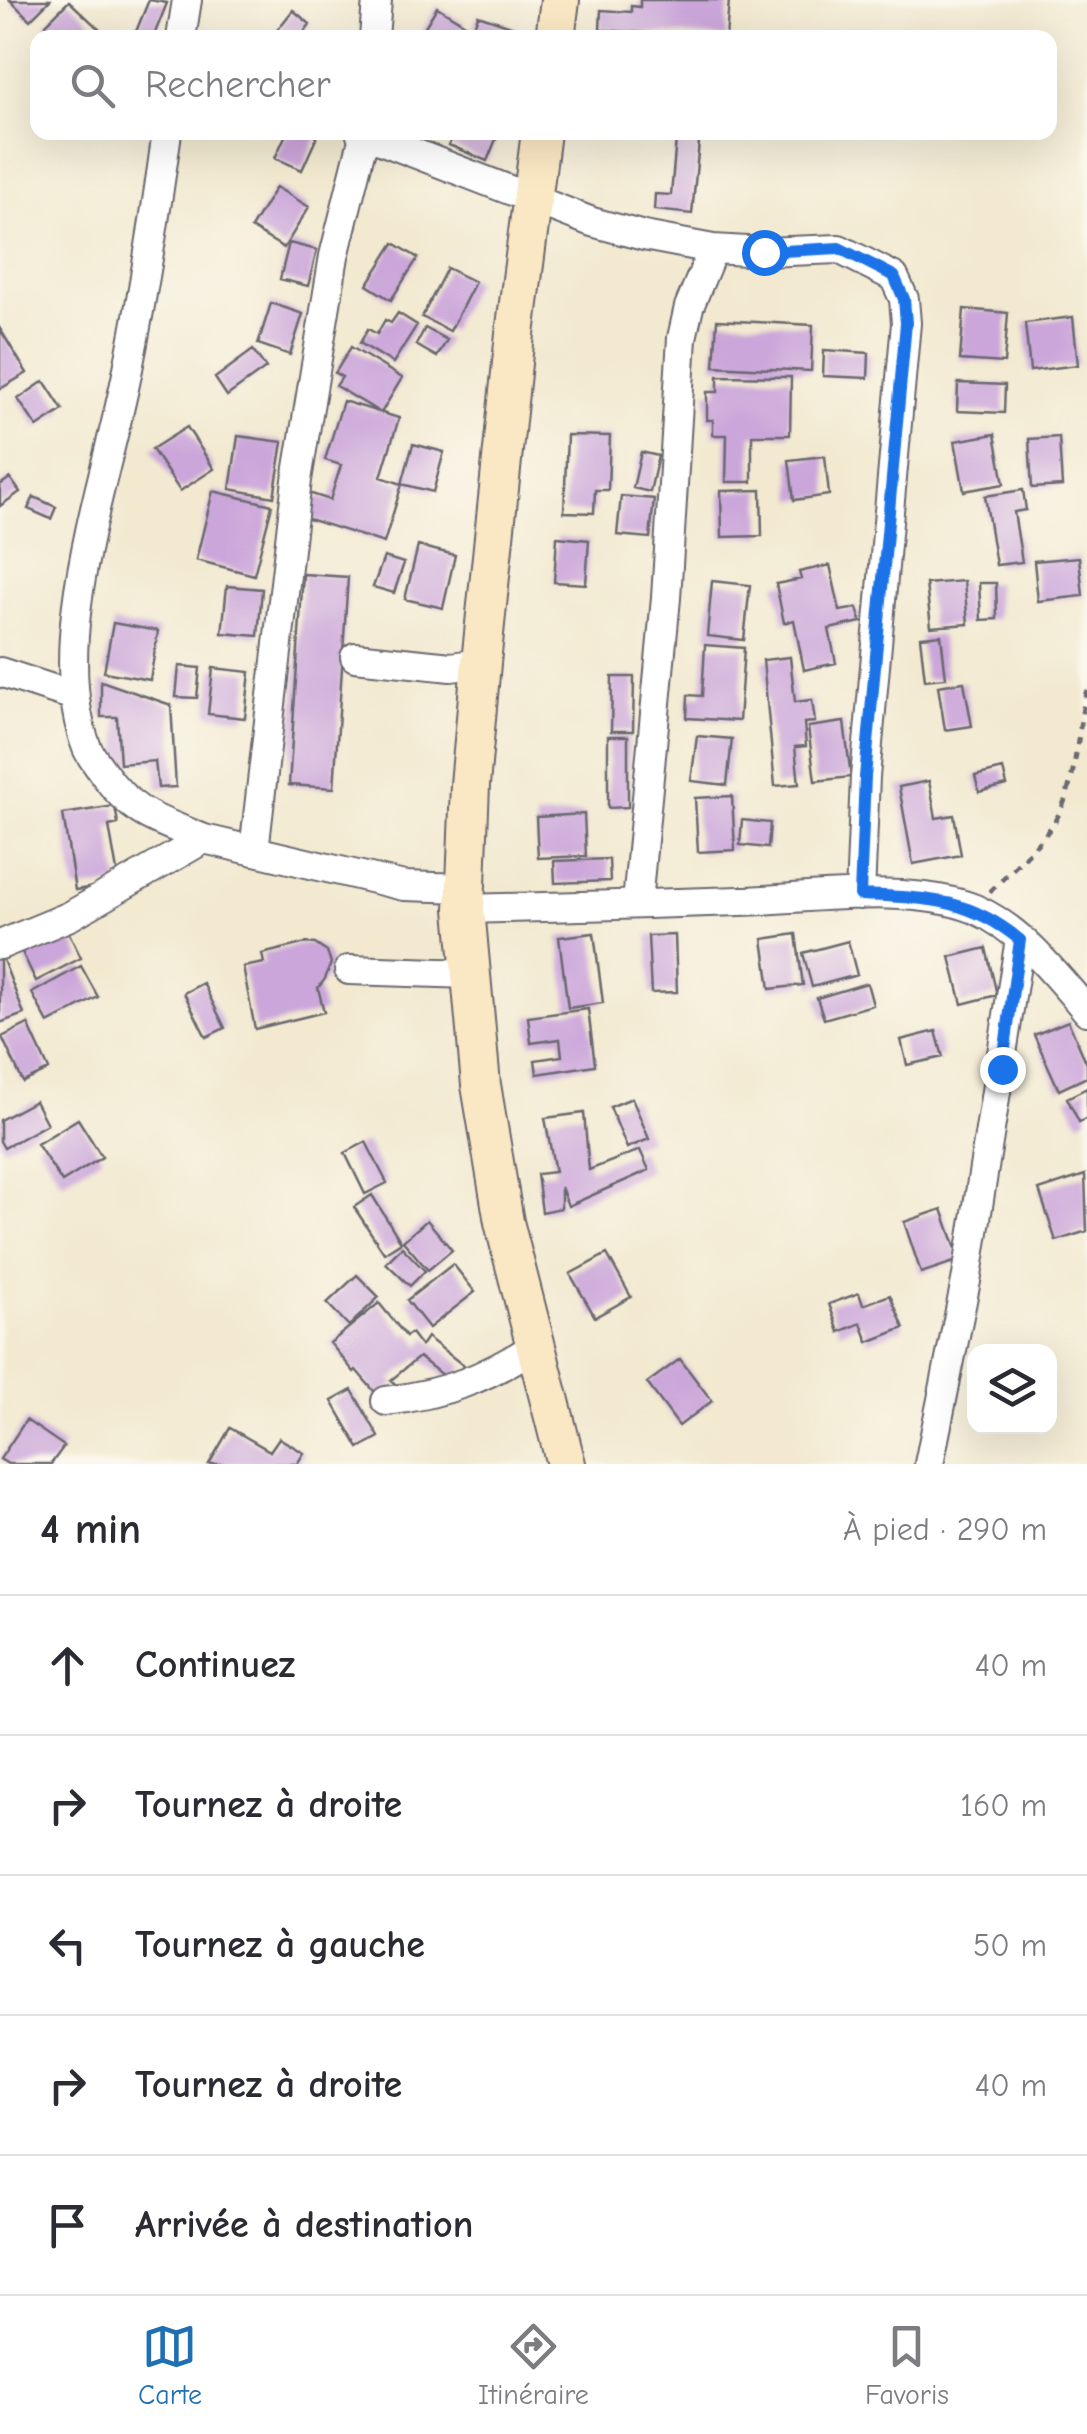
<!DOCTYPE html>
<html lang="fr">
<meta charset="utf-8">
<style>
body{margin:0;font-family:"Comic Neue",sans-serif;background:#f2f2f3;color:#2b2b33}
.controls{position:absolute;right:30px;bottom:30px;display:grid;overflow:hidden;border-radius:20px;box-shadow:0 10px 40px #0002}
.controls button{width:90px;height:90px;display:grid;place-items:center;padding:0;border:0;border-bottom:2px solid #e1e1e2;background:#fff;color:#2b2b33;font:50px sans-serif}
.stop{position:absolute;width:30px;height:30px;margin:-22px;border:8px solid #1a73e8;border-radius:50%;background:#fff}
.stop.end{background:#1a73e8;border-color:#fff;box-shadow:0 2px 10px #0008}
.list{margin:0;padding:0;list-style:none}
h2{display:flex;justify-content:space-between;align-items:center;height:130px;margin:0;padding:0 40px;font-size:42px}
h2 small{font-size:32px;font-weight:400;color:#7c7c81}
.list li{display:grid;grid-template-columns:65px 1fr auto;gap:30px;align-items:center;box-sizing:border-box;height:140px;padding:0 40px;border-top:2px solid #e1e1e2}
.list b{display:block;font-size:38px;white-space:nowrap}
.list em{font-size:32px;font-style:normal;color:#7c7c81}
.icon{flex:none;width:55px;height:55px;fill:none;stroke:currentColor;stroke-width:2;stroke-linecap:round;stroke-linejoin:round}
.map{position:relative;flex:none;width:1087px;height:1464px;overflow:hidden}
.search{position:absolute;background:#fff;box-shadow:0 10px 40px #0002;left:30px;right:30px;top:30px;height:110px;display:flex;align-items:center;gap:25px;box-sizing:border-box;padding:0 35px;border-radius:20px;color:#7c7c81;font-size:38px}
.sheet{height:830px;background:#fff}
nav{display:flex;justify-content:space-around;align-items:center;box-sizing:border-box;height:140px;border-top:2px solid #e1e1e2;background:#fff;font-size:28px;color:#7c7c81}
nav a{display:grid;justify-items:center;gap:5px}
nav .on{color:#1f6fb2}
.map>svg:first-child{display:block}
.building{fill:#cba6da}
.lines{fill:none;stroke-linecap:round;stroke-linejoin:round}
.street-casing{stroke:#6b686f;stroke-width:32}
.secondary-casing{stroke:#6b686f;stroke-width:42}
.path{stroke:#6b686f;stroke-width:5;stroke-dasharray:8 8;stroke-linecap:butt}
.street{stroke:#fff;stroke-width:28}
.secondary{stroke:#fae7c3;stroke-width:38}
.route{stroke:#1a73e8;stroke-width:12}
</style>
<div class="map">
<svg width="1087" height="1464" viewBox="0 0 1087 1464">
<rect width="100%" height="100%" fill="#fbf7ec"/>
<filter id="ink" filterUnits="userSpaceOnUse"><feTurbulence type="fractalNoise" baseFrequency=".01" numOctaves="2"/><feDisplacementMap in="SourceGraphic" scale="20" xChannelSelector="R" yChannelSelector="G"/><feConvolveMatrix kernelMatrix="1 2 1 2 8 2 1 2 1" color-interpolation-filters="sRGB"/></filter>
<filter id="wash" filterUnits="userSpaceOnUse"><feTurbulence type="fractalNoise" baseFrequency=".0048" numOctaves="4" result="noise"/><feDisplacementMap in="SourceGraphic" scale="40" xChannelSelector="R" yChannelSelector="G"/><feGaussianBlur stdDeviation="2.25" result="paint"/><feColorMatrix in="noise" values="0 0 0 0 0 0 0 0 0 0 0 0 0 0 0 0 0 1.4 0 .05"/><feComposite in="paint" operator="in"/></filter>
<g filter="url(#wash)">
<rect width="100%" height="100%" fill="#f2e9d0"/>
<g id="blocks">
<!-- building -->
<path class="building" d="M 10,0 L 50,0 L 30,20 Z
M 149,0 L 167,3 L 153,38 L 143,38 L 135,34 Z
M 640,0 L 729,0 L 726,38 L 600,30 L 601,10 L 631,12 L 631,6 L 640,7 Z
M 69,1 L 100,30 L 92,38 L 59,38 L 46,24 Z
M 437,7 L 465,24 L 456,38 L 418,38 Z
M 293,10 L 310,24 L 300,38 L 271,38 Z
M 478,15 L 526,31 L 524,38 L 471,35 Z
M 287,132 L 319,132 L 302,170 L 275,158 Z
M 454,132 L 499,132 L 487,161 L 449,145 Z
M 638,132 L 700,132 L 692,214 L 654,210 L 655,194 L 671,195 L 676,139 L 638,138 Z
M 276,187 L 309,207 L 284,248 L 251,228 Z
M 289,243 L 317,250 L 308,286 L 280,279 Z
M 394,243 L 418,258 L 391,300 L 367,285 Z
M 447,268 L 475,282 L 450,331 L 422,317 Z
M 271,303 L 303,314 L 290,355 L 258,344 Z
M 964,309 L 1008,313 L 1004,363 L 960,360 Z
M 398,313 L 417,325 L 393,363 L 360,343 L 368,329 L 377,334 L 385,320 L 391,323 Z
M 1073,317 L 1078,365 L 1030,371 L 1025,323 Z
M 717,320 L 813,325 L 811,371 L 714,366 Z
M 425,328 L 447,340 L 437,357 L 416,345 Z
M 0,329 L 27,373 L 0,389 Z
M 351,347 L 402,378 L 381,413 L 336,386 L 342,377 L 335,373 Z
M 253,350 L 266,368 L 227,396 L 215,378 Z
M 824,350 L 869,353 L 868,378 L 823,376 Z
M 718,376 L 791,377 L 790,435 L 752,435 L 752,482 L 726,482 L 727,435 L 713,435 L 713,420 L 707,420 L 707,392 L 718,392 Z
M 44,381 L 63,410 L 37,427 L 18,399 Z
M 958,383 L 1005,385 L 1004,413 L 957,411 Z
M 343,401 L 399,418 L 381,477 L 402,484 L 384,543 L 302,517 L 309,493 L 330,500 L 341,465 L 325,460 Z
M 187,427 L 214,469 L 180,491 L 152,449 Z
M 995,434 L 1004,484 L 964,491 L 955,441 Z
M 567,435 L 610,436 L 608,490 L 595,490 L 594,513 L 564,512 Z
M 238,436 L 283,442 L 274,497 L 230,489 Z
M 1059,437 L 1062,486 L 1032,488 L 1029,439 Z
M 413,444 L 444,452 L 433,492 L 402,484 Z
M 641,452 L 658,456 L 650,492 L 633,488 Z
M 825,456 L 829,495 L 794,500 L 789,460 Z
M 10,478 L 20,492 L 0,506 L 0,485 Z
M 761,490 L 762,536 L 722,537 L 721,491 Z
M 1023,490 L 1026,510 L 1014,512 L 1022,562 L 996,565 L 985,496 Z
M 213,491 L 272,505 L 254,575 L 196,560 Z
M 621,496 L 654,499 L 650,538 L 617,535 Z
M 34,497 L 56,507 L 51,519 L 28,509 Z
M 557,537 L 589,540 L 586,584 L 554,582 Z
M 418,546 L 455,555 L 443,608 L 405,599 Z
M 384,557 L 404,563 L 394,593 L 373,587 Z
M 1079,557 L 1083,596 L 1038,601 L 1034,561 Z
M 830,565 L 840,611 L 857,608 L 861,622 L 829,629 L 836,663 L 804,670 L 794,620 L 784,623 L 776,584 L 801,579 L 799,572 Z
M 303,574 L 348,577 L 334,788 L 289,785 Z
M 712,581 L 750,585 L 744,640 L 707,636 Z
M 964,581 L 968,624 L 931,627 L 926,584 Z
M 979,583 L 996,583 L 997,619 L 981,620 Z
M 227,586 L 262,589 L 258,636 L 222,633 Z
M 113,623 L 158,631 L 150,680 L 104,672 Z
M 941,635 L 946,678 L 925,680 L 920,637 Z
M 705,645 L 744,648 L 739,721 L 687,718 L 688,695 L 702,696 Z
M 790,657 L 795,702 L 812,700 L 815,722 L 804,723 L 806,746 L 795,747 L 799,784 L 775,786 L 763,660 Z
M 179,666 L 200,668 L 197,698 L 176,697 Z
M 213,668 L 250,672 L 245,718 L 208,714 Z
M 612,677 L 634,677 L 633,731 L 611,731 Z
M 101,681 L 171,705 L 176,787 L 158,788 L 155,761 L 120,764 L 117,717 L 101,717 Z
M 964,682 L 972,726 L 945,730 L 938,686 Z
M 844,722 L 851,777 L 815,781 L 808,727 Z
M 608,736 L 628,736 L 628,807 L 608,808 Z
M 697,736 L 732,739 L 727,785 L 691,781 Z
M 1003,769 L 1007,785 L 979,792 L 975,776 Z
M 929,781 L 936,818 L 954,815 L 961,855 L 913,864 L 899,787 Z
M 732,796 L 735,850 L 698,852 L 695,798 Z
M 115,806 L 118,824 L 109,826 L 119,883 L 75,890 L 63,814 Z
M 584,814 L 586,856 L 538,858 L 536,817 Z
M 742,820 L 770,823 L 768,848 L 740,845 Z
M 609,859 L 610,881 L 555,883 L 554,861 Z
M 67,929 L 81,958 L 36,981 L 22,952 Z
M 594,933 L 603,1003 L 568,1008 L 559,937 Z
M 796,934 L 803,985 L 770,989 L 763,939 Z
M 675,935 L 677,992 L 651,993 L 648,936 Z
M 848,941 L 857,975 L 812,987 L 803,953 Z
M 306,943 L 315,944 L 327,952 L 331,963 L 325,979 L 318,988 L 324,1012 L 255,1029 L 243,967 L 264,963 L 262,954 Z
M 986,948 L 997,995 L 962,1004 L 950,957 Z
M 0,952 L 24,1014 L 0,1023 Z
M 81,966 L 98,997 L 48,1023 L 32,993 Z
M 203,983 L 225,1028 L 206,1037 L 184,993 Z
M 867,983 L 873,1005 L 824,1019 L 817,998 Z
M 588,1009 L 595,1065 L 537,1074 L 535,1060 L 562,1056 L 560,1039 L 531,1043 L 528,1017 Z
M 1068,1021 L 1087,1064 L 1087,1077 L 1059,1090 L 1034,1035 Z
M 28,1024 L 49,1070 L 23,1082 L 2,1037 Z
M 936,1031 L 943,1057 L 907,1065 L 901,1040 Z
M 1087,1088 L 1087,1118 L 1079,1122 L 1067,1098 Z
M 632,1098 L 649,1139 L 627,1148 L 610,1107 Z
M 35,1101 L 47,1124 L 4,1148 L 0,1141 L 0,1120 Z
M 584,1113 L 589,1170 L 640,1150 L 649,1170 L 568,1206 L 561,1187 L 561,1208 L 542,1212 L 537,1174 L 555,1172 L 545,1118 Z
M 78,1119 L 102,1157 L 62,1182 L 37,1144 Z
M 366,1142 L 387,1183 L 365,1194 L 345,1153 Z
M 1085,1175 L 1087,1231 L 1056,1241 L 1039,1190 Z
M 372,1195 L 401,1242 L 384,1253 L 354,1207 Z
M 942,1209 L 960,1260 L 921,1273 L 904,1222 Z
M 427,1220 L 452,1250 L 428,1270 L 403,1241 Z
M 402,1247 L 425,1271 L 410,1286 L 386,1263 Z
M 607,1254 L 631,1297 L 595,1317 L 570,1274 Z
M 453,1264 L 475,1292 L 429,1328 L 407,1300 Z
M 357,1275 L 379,1297 L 349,1326 L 327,1303 Z
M 859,1293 L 863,1305 L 890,1295 L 904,1328 L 868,1342 L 861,1323 L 839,1332 L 829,1304 Z
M 379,1303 L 406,1336 L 411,1333 L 421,1346 L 427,1337 L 464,1366 L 451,1382 L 419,1357 L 391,1380 L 395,1384 L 379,1397 L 356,1370 L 354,1372 L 330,1343 Z
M 680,1359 L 712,1401 L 679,1426 L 647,1383 Z
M 352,1390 L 379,1437 L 359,1448 L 332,1401 Z
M 26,1420 L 64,1446 L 51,1464 L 8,1464 L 0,1459 Z
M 230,1428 L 270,1451 L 279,1438 L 304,1453 L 297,1464 L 209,1464 Z"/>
</g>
</g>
<g filter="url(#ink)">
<use href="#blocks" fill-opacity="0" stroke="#6b686f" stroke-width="2.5"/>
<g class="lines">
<defs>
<path id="street" d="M 181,38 L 187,0
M 374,38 L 377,0
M 167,132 C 156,213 143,294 127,374 C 106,481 46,644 87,748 C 91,757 99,766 104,774 C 135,817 157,819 204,839
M 360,132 L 592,222 L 644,236 L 713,249 L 764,252 L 839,249 L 894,277 L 904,299 L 906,323 L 865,777 L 860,895
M 355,657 L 451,667 L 481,663
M 0,672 L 74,696
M 254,851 L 297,480 L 334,256 L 365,132
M 637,903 L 666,598 L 682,338 L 689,307 L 713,249
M 465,909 C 557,907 648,904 740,901 C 807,899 912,883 975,909 C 1021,929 1055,974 1087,1011
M 0,945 L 70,916 L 204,839 L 404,886 L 465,888
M 349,970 L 470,974
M 386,1401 C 445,1394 486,1378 535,1346
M 929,1464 L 967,1276 L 1020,939"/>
<path id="secondary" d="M 555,38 L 560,0
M 541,132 L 515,334 L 481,663 L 470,785 L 465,909 L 481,1085 L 504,1222 L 566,1464"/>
</defs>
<!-- street casing -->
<use href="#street" class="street-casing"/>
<!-- secondary casing -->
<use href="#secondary" class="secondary-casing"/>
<!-- path -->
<path class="path" d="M 990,892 C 1011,869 1035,850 1053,824 C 1078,787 1076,731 1087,689"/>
<!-- street -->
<use href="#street" class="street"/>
<!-- secondary -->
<use href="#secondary" class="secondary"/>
</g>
</g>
<g class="lines" filter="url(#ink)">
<!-- route -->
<path class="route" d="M 764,252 L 839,248 L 894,276 L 904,299 L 906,323 L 865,777 L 860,895 C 925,898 968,897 1020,940 L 1002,1069"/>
</g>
</svg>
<div class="controls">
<button><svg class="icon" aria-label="layers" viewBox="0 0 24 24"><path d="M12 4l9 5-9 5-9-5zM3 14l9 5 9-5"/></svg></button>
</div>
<div class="stop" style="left:764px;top:252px"></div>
<div class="stop end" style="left:1002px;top:1069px"></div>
<div class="search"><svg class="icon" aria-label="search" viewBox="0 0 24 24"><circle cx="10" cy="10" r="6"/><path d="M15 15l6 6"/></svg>Rechercher</div>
</div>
<section class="sheet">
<h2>4 min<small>À pied · 290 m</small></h2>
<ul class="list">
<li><svg class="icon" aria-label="ahead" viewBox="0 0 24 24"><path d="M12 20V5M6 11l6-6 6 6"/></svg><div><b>Continuez</b></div><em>40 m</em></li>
<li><svg class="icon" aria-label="right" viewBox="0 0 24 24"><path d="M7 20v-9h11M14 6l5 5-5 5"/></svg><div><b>Tournez à droite</b></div><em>160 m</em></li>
<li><svg class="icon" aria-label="left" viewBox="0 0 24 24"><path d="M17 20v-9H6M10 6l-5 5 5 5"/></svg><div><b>Tournez à gauche</b></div><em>50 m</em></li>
<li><svg class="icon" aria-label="right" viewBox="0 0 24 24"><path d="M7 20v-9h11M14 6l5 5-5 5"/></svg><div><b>Tournez à droite</b></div><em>40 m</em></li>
<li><svg class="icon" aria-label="arrive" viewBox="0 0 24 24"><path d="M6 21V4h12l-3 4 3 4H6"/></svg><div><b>Arrivée à destination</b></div></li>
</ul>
</section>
<nav>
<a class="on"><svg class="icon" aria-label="map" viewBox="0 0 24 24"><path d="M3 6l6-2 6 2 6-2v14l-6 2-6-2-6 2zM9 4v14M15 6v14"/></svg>Carte</a>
<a><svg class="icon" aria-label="directions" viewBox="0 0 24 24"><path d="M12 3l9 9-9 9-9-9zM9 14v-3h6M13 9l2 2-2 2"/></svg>Itinéraire</a>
<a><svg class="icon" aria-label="saved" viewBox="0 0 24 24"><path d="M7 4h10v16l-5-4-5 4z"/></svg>Favoris</a>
</nav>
